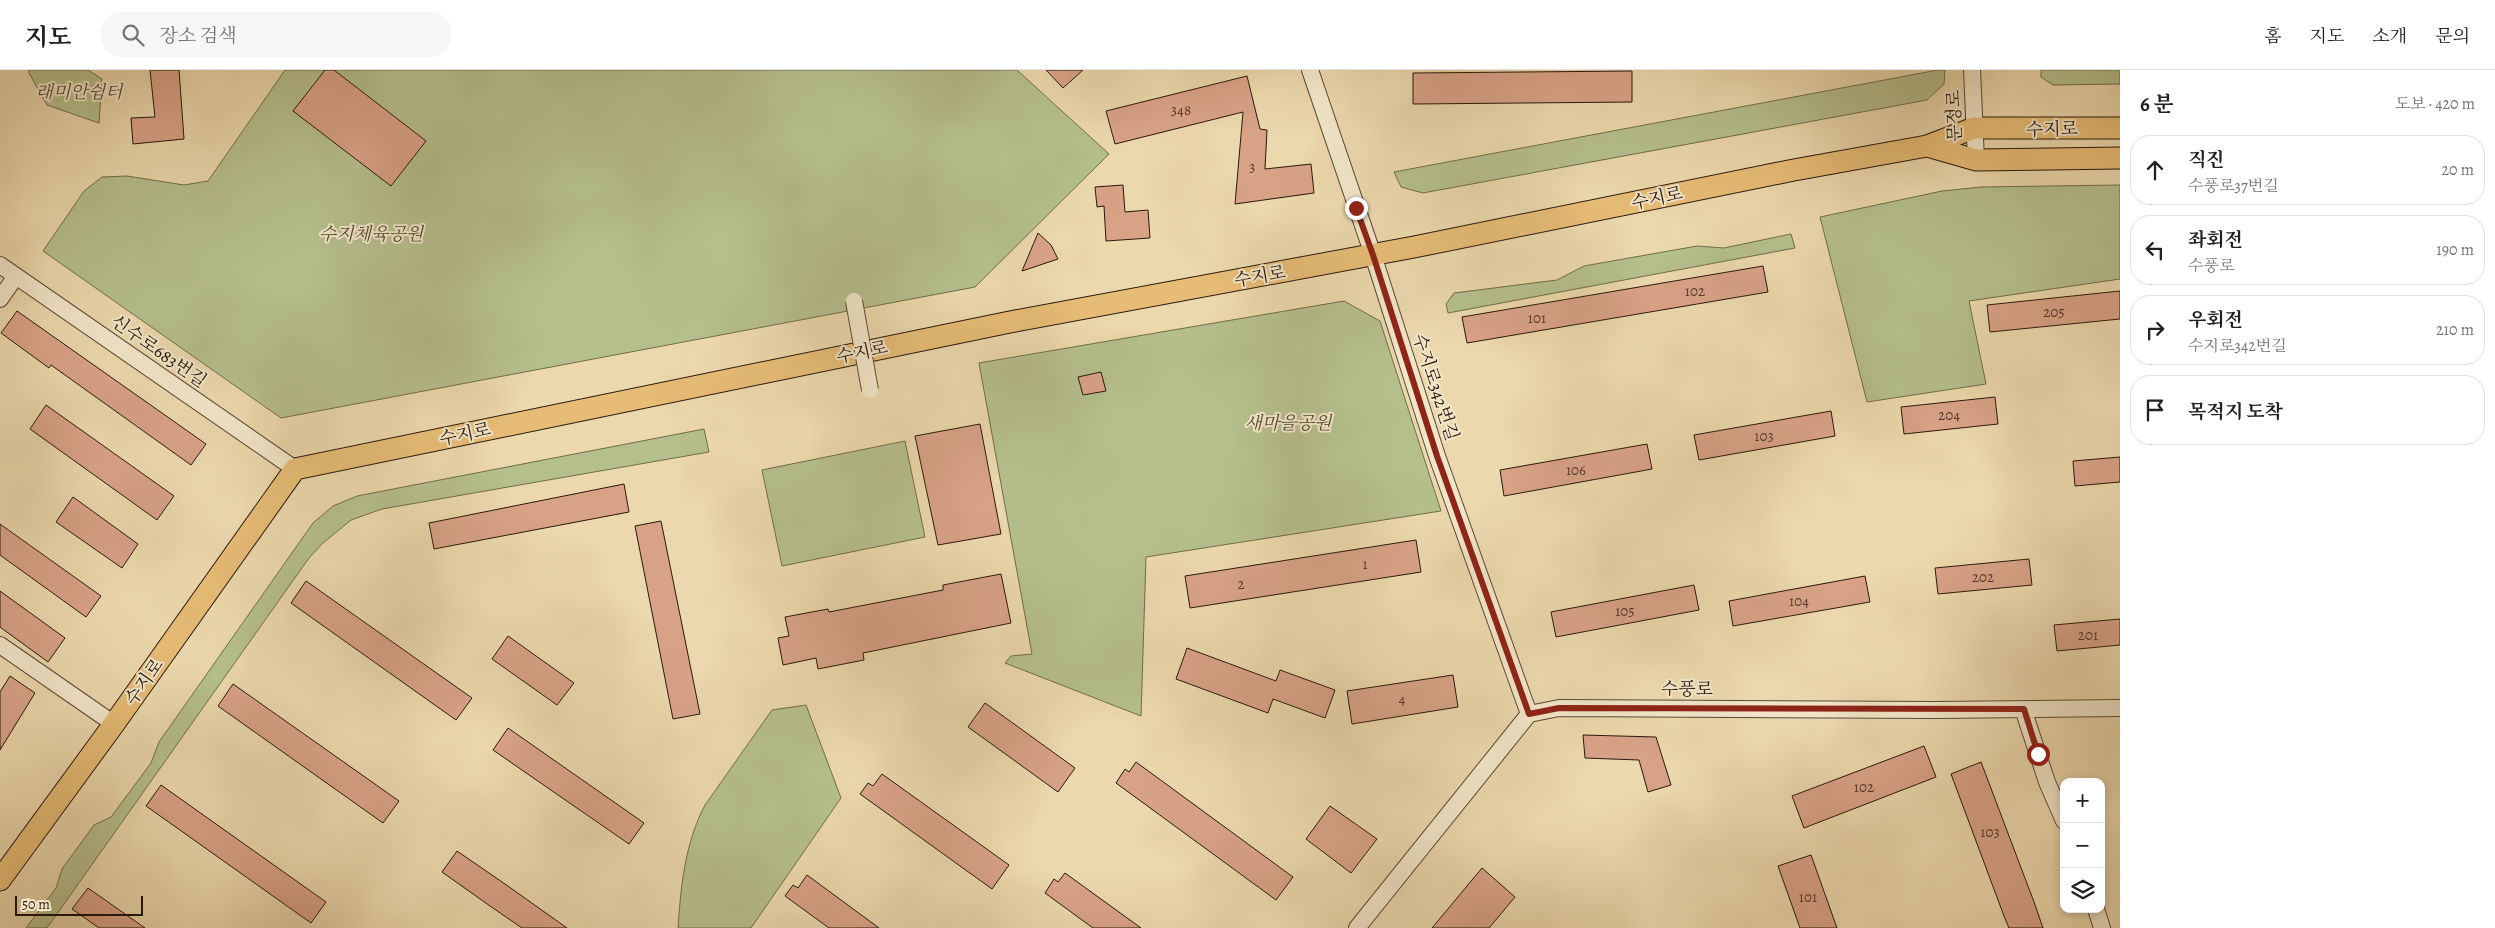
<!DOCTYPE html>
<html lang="ko">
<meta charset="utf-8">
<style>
body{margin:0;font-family:Alegreya,"Noto Serif KR",serif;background:#f6f6f6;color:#202124}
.controls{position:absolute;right:15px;bottom:15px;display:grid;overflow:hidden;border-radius:10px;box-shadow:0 2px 8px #0003}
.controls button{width:45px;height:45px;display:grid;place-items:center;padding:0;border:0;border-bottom:1px solid #e0e0e0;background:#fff;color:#202124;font:25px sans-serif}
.scale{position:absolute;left:15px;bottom:12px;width:128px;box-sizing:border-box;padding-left:5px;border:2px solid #2a180d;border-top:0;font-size:14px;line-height:18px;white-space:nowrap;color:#2a180d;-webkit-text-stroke:4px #f2e6c9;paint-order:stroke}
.stop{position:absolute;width:15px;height:15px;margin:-11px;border:4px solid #8f2418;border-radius:50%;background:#fff}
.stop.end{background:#8f2418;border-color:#fff;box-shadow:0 1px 5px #0008}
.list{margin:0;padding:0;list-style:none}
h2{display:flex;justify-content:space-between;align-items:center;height:65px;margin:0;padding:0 20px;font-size:21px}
h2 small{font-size:16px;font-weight:400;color:#757577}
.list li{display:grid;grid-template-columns:32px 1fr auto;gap:15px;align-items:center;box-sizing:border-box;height:70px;margin:0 10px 10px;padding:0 10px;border:1px solid #e0e0e0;border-radius:20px}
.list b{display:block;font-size:19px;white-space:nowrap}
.list p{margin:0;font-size:16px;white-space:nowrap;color:#757577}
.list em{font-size:16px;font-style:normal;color:#757577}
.icon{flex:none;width:28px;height:28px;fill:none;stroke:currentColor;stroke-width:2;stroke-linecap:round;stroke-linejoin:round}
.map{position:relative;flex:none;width:2120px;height:858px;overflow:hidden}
header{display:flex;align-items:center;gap:30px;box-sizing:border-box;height:70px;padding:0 25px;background:#fff;border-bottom:1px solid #e0e0e0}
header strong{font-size:24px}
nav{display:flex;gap:28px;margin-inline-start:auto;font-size:18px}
.search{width:350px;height:45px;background:#f6f6f6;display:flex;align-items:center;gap:12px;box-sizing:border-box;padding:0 18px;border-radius:20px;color:#757577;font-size:19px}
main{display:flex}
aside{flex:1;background:#fff}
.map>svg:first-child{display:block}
.green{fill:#b5bf8c;stroke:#706c4c}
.building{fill:#d8a287;stroke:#2a180d}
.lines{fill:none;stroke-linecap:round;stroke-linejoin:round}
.minor-casing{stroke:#5a4835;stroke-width:18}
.major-casing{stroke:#2a180d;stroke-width:23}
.minor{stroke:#f2e6c9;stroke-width:16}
.major{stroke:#e6bc76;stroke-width:21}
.minor-bridge-casing{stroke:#5a4835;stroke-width:18;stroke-linecap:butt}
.minor-bridge{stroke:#f2e6c9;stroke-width:16}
.route{stroke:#8f2418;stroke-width:6}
.labels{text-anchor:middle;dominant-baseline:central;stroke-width:4;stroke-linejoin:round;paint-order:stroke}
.number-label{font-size:15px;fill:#563a2c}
.park-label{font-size:18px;font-style:italic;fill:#544a33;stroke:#f2e6c9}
.street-label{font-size:18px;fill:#2a180d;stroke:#f2e6c9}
</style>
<header>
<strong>지도</strong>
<div class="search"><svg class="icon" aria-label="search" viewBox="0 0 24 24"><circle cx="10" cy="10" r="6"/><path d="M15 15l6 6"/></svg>장소 검색</div>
<nav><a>홈</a><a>지도</a><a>소개</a><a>문의</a></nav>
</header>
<main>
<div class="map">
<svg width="2120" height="858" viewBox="0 0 2120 858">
<rect width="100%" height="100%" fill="#ebd8ac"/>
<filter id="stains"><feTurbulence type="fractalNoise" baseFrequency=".004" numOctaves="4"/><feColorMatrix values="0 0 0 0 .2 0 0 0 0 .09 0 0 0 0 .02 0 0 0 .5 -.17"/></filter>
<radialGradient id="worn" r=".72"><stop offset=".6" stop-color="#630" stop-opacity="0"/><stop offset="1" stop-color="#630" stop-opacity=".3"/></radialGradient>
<!-- green -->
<path class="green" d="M 29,0 L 88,0 L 102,9 L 99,53 L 47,35 L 29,3 Z
M 285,0 L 1017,0 L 1109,84 L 975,217 L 281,348 L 43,181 L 84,121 L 102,107 L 127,106 L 184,115 L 208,111 Z
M 1938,0 L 1945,0 L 1944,14 L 1927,30 L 1423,123 L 1401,117 L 1394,102 Z
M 2041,0 L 2120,0 L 2120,14 L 2053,15 L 2041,7 Z
M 2120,115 L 2120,209 L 1969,231 L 1986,314 L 1867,332 L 1820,147 L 1942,121 L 1981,117 Z
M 1791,164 L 1795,178 L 1448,243 L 1446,234 L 1454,223 L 1557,210 L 1584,196 L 1697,176 L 1724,178 Z
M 1344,231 L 1380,251 L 1441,441 L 1146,487 L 1141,646 L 1005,593 L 1011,586 L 1032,584 L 979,293 Z
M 704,359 L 709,382 L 382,439 L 351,450 L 323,473 L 309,488 L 47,858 L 26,858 L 56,818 L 62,799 L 94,755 L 111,747 L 151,693 L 159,672 L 313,453 L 333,436 L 357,426 Z
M 905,371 L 925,467 L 782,496 L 762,400 Z
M 806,635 L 841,728 L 751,858 L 678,858 C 681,815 685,773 705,735 L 772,640 Z"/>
<!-- building -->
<path class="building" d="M 150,0 L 179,0 L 184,69 L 133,74 L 131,48 L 155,47 Z
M 325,0 L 334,0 L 426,71 L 391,116 L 293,41 Z
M 1046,0 L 1083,0 L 1063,18 Z
M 1632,1 L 1632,32 L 1413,34 L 1413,3 Z
M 1247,6 L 1260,59 L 1267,60 L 1265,99 L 1311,94 L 1314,123 L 1235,134 L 1243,42 L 1115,74 L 1106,41 Z
M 1123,115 L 1125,142 L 1148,140 L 1150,168 L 1106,171 L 1104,136 L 1097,137 L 1095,117 Z
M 1038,163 L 1051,175 L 1058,189 L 1022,201 Z
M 1763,196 L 1768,222 L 1467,273 L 1462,247 Z
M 2120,221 L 2120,249 L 1990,262 L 1987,235 Z
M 17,241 L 206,374 L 191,395 L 51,295 L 49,298 L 1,263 Z
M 1101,302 L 1106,321 L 1083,325 L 1078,307 Z
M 1995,327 L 1998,354 L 1904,364 L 1901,337 Z
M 46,335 L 174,426 L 157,450 L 30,359 Z
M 1831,341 L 1835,366 L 1699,390 L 1694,365 Z
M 980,354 L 1001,464 L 938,475 L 915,366 Z
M 1647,374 L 1652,399 L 1504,426 L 1500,400 Z
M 2120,387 L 2120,412 L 2075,416 L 2073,391 Z
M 624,414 L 629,442 L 434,479 L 429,453 Z
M 73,427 L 138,474 L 122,498 L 56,452 Z
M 661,451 L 700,644 L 673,649 L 635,456 Z
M 0,454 L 101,526 L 86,547 L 0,485 Z
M 1416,470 L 1421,502 L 1190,538 L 1185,506 Z
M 2029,489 L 2032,515 L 1938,524 L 1935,498 Z
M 1001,504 L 1011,553 L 863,583 L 864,590 L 818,599 L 816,588 L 783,595 L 778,568 L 789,566 L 785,547 L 828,539 L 829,542 L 943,520 L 943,515 Z
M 1865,506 L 1870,532 L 1733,556 L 1729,531 Z
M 306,511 L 472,628 L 456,650 L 291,533 Z
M 1694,515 L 1699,540 L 1556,567 L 1551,542 Z
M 0,521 L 65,568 L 48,592 L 0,557 Z
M 2120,549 L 2120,575 L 2057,581 L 2054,555 Z
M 508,566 L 574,613 L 557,635 L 492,589 Z
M 1187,578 L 1276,611 L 1280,600 L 1335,620 L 1325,648 L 1273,629 L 1268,643 L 1176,609 Z
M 1453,605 L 1458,637 L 1352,654 L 1347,621 Z
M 10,606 L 35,623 L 0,680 L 0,622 Z
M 233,614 L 399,731 L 383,753 L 218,636 Z
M 985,633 L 1075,698 L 1058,722 L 968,657 Z
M 508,658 L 644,753 L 629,774 L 493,680 Z
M 1583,665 L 1656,667 L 1671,715 L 1648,722 L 1639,690 L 1585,688 Z
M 1924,676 L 1936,707 L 1804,758 L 1792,726 Z
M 1136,692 L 1293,807 L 1276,830 L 1116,713 L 1125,699 L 1129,702 Z
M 1981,692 L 2034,832 L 2043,858 L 2009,858 L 2004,846 L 1951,704 Z
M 882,704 L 1009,795 L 992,819 L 860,724 L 868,713 L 873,716 Z
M 161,715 L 326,832 L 311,853 L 146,736 Z
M 1330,736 L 1377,769 L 1351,803 L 1306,769 Z
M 457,781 L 505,814 L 567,858 L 522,858 L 490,836 L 442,802 Z
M 1811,785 L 1837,858 L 1800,858 L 1778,796 Z
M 1482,798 L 1515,827 L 1489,858 L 1432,858 Z
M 1065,803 L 1141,858 L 1093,858 L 1045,823 L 1054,809 L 1058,812 Z
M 807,805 L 879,858 L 829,858 L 785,826 L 793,815 L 798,818 Z
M 88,818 L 145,858 L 99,858 L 72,839 Z"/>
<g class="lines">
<defs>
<path id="minor" d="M 1310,0 L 1373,185 L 1437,386 L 1529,644
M 1972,0 L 1976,90
M 0,195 L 295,399
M 0,229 L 16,206
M 0,575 L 114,654
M 2023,639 L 2047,712 L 2064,751
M 2096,839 L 2102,858
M 1357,858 L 1529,644 L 1559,638 L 1935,640 L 2120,638"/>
<path id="major" d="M 1927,76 L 1976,90 L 2120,88
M 0,810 L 114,654 L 295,399 L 1010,252 L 1414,177 L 1794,100 L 1927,76 L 1974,58 L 2120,58"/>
</defs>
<!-- minor casing -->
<use href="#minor" class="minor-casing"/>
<!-- major casing -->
<use href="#major" class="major-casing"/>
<!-- minor -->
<use href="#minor" class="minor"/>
<!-- major -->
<use href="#major" class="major"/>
<defs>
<path id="minor-bridge" d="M 854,231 L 870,320"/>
</defs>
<!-- minor-bridge casing -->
<use href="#minor-bridge" class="minor-bridge-casing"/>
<!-- minor-bridge -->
<use href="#minor-bridge" class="minor-bridge"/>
</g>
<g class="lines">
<!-- route -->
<path class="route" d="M 1356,138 L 1373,185 L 1437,386 L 1529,644 L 1559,638 L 2024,639 L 2038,684"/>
</g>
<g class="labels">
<!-- number labels -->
<g class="number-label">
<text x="1181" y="40">348</text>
<text x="1252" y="97">3</text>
<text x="1695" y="221">102</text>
<text x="2054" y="242">205</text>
<text x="1537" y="248">101</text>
<text x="1949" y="345">204</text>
<text x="1764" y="366">103</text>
<text x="1576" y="400">106</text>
<text x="1365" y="494">1</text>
<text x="1983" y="507">202</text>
<text x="1241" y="514">2</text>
<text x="1799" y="531">104</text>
<text x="1625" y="541">105</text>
<text x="2088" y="565">201</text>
<text x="1402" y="629">4</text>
<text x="1864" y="717">102</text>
<text x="1990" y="762">103</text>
<text x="1808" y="827">101</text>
</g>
<!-- park labels -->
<g class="park-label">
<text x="79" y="22">래미안쉼터</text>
<text x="371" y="164">수지체육공원</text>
<text x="1288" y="353">새마을공원</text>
</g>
<!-- street labels -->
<g class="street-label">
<text transform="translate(1954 46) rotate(-92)">문정로</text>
<text transform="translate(2052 59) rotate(-1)">수지로</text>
<text transform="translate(1657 128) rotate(-12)">수지로</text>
<text transform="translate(1260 206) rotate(-10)">수지로</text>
<text transform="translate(159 281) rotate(35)">신수로683번길</text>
<text transform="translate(862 282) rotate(-12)">수지로</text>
<text transform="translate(1436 317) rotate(72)">수지로342번길</text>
<text transform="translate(465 364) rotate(-12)">수지로</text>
<text transform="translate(144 612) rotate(-55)">수지로</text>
<text x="1687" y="619">수풍로</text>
</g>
</g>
<rect width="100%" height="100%" filter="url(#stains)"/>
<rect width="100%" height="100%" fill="url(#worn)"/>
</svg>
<div class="controls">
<button>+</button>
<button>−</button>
<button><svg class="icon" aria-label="layers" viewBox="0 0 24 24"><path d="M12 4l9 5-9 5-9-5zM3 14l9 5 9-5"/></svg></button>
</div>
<div class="scale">50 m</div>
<div class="stop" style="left:2038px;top:684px"></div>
<div class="stop end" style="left:1356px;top:138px"></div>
</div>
<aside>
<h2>6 분<small>도보 · 420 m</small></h2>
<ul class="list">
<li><svg class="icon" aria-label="ahead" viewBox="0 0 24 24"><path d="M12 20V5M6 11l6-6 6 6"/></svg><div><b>직진</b><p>수풍로37번길</p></div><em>20 m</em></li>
<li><svg class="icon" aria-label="left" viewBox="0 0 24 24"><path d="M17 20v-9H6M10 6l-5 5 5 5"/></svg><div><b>좌회전</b><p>수풍로</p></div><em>190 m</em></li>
<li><svg class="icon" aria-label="right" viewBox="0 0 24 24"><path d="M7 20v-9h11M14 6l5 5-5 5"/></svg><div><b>우회전</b><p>수지로342번길</p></div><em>210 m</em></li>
<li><svg class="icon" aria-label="arrive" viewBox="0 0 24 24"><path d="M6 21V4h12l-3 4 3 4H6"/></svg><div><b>목적지 도착</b></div></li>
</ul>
</aside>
</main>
